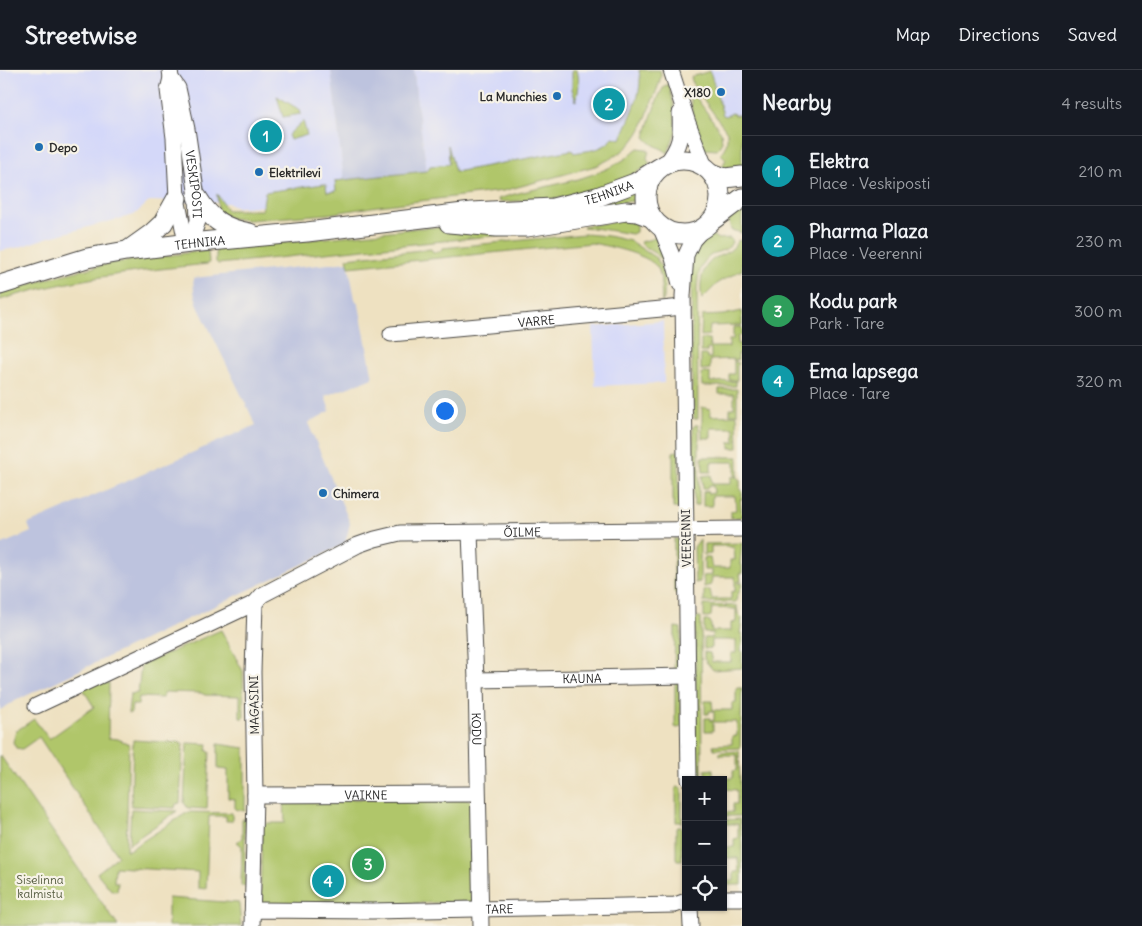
<!DOCTYPE html>
<meta charset="utf-8">
<style>
body{margin:0;font-family:Delius,sans-serif;background:#242831;color:#f1f3f6}
.controls{position:absolute;right:15px;bottom:15px;display:grid;overflow:hidden;border-radius:0px;box-shadow:0 1px 4px #0004}
.controls button{width:45px;height:45px;display:grid;place-items:center;padding:0;border:0;border-bottom:1px solid #363941;background:#171b24;color:#f1f3f6;font:25px sans-serif}
.you{position:absolute;left:444px;top:340px;width:18px;height:18px;margin:-12px;border:4px solid #fff;border-radius:50%;background:#1a73e8;box-shadow:0 0 0 8px #1a73e833}
.badge{display:grid;place-items:center;width:32px;height:32px;border-radius:50%;background:#1f6fb2;color:#fff;font-size:16px;font-weight:700}
.pin{position:absolute;translate:-50% -50%;border:2px solid #fff;box-shadow:0 1px 5px #0006}
.list{margin:0;padding:0;list-style:none}
h2{display:flex;justify-content:space-between;align-items:center;height:65px;margin:0;padding:0 20px;font-size:21px}
h2 small{font-size:16px;font-weight:400;color:#9ea1a6}
.list li{display:grid;grid-template-columns:32px 1fr auto;gap:15px;align-items:center;box-sizing:border-box;height:70px;padding:0 20px;border-top:1px solid #363941}
.list b{display:block;font-size:19px;white-space:nowrap}
.list p{margin:0;font-size:16px;white-space:nowrap;color:#9ea1a6}
.list em{font-size:16px;font-style:normal;color:#9ea1a6}
.icon{flex:none;width:28px;height:28px;fill:none;stroke:currentColor;stroke-width:2;stroke-linecap:round;stroke-linejoin:round}
.map{position:relative;flex:none;width:742px;height:856px;overflow:hidden}
header{display:flex;align-items:center;gap:30px;box-sizing:border-box;height:70px;padding:0 25px;background:#171b24;border-bottom:1px solid #363941}
header strong{font-size:24px}
nav{display:flex;gap:28px;margin-inline-start:auto;font-size:18px}
main{display:flex}
aside{flex:1;background:#171b24}
.map>svg:first-child{display:block}
.built{fill:#d4d8f9}
.industrial{fill:#bdc3de}
.green{fill:#b0c66b;stroke:#6e784b}
.lines{fill:none;stroke-linecap:round;stroke-linejoin:round}
.minor-casing{stroke:#484642;stroke-width:17}
.major-casing{stroke:#484642;stroke-width:21}
.minor{stroke:#fff;stroke-width:15}
.major{stroke:#fff;stroke-width:19}
.poi-dot{fill:#1f6fb2;stroke:#f7f3e8;stroke-width:2}
.labels{text-anchor:middle;dominant-baseline:central;stroke-width:4.5;stroke-linejoin:round;paint-order:stroke}
.poi-label{font-size:12px;font-weight:bold;fill:#2b2b2b;stroke:#f7f3e8;text-anchor:start}
.street-label{font-size:12px;fill:#2b2b2b;stroke:#f7f3e8}
.park-label{font-size:12px;fill:#535a3e;stroke:#f7f3e8}
</style>
<header>
<strong>Streetwise</strong>
<nav><a>Map</a><a>Directions</a><a>Saved</a></nav>
</header>
<main>
<div class="map">
<svg width="742" height="856" viewBox="0 0 742 856">
<rect width="100%" height="100%" fill="#f7f3e8"/>
<filter id="ink" filterUnits="userSpaceOnUse"><feTurbulence type="fractalNoise" baseFrequency=".02" numOctaves="2"/><feDisplacementMap in="SourceGraphic" scale="10" xChannelSelector="R" yChannelSelector="G"/><feConvolveMatrix kernelMatrix="1 2 1 2 8 2 1 2 1" color-interpolation-filters="sRGB"/></filter>
<filter id="wash" filterUnits="userSpaceOnUse"><feTurbulence type="fractalNoise" baseFrequency=".0096" numOctaves="4" result="noise"/><feDisplacementMap in="SourceGraphic" scale="20" xChannelSelector="R" yChannelSelector="G"/><feGaussianBlur stdDeviation="1.12" result="paint"/><feColorMatrix in="noise" values="0 0 0 0 0 0 0 0 0 0 0 0 0 0 0 0 0 1.4 0 .05"/><feComposite in="paint" operator="in"/></filter>
<g filter="url(#wash)">
<rect width="100%" height="100%" fill="#eee1c1"/>
<!-- built -->
<path class="built" d="M 0,0 L 331,0 L 347,134 L 237,137 L 228,133 L 150,131 L 134,145 L 46,168 L 20,177 L 0,181 Z
M 414,0 L 654,0 L 625,73 L 566,89 L 457,104 L 427,101 L 416,27 Z
M 710,0 L 742,0 L 742,46 L 732,43 L 726,46 L 723,45 Z
M 663,251 L 664,313 L 595,316 L 593,257 Z"/>
<!-- industrial -->
<path class="industrial" d="M 331,0 L 414,0 L 416,27 L 427,101 L 344,110 Z
M 348,192 L 355,229 L 359,235 L 373,308 L 325,326 L 330,341 L 308,353 L 350,453 L 345,474 L 15,631 L 0,640 L 0,475 L 31,462 L 28,454 L 256,355 L 198,236 L 194,222 L 193,208 Z"/>
<!-- green -->
<path class="green" d="M 572,0 L 577,0 C 580,11 579,20 576,31 L 572,19 Z
M 639,0 L 660,0 L 661,4 C 660,14 655,24 651,34 C 639,69 630,81 595,96 L 503,121 L 378,136 L 328,144 L 249,150 L 229,148 L 218,141 L 217,124 L 227,140 L 262,140 L 265,122 L 324,114 L 326,115 L 327,122 L 336,121 L 335,111 L 427,101 L 430,96 L 449,94 L 448,75 L 455,102 L 572,80 L 574,83 C 589,80 604,81 613,67 L 621,69 C 629,48 644,24 639,0 Z
M 710,1 L 723,45 L 726,46 L 732,43 L 735,45 L 742,45 L 742,98 L 721,99 L 726,89 L 721,84 L 727,73 L 727,62 L 693,15 L 691,7 Z
M 666,15 L 669,15 L 674,36 L 676,61 L 668,83 C 660,76 654,78 645,67 C 649,55 657,23 666,15 Z
M 690,19 L 721,62 L 722,72 L 717,80 L 704,79 L 692,44 Z
M 277,26 L 300,40 L 301,44 L 283,47 Z
M 303,51 L 307,65 L 290,70 L 288,65 Z
M 638,78 L 646,79 L 649,81 L 647,88 L 650,95 C 634,104 618,112 601,119 C 571,130 531,130 499,132 L 498,129 C 537,116 584,113 620,92 C 627,89 632,82 638,78 Z
M 639,120 L 639,132 C 620,128 604,142 585,137 Z
M 742,136 L 742,163 L 731,160 L 728,147 Z
M 638,149 L 636,153 L 636,162 L 632,164 L 601,159 L 583,157 L 583,156 Z
M 446,157 L 511,164 L 218,194 L 216,192 L 216,180 L 418,158 Z
M 585,164 L 608,166 L 630,171 L 656,188 L 665,203 L 664,228 L 662,233 C 661,223 662,210 659,201 C 655,185 607,176 592,173 L 349,197 L 347,188 L 431,179 L 433,182 L 441,181 L 442,178 Z
M 710,164 L 718,169 L 730,168 L 732,172 C 728,181 721,180 713,184 C 700,191 698,206 697,219 L 698,349 L 694,349 L 692,319 L 691,189 L 700,170 Z
M 656,166 L 668,195 L 666,195 C 658,181 647,182 640,172 L 652,169 Z
M 742,170 L 742,200 L 719,212 L 702,229 C 699,215 701,196 715,188 C 724,183 733,182 737,171 Z
M 202,181 L 208,181 L 209,192 L 208,194 C 137,201 68,209 0,230 L 0,223 L 61,205 L 112,193 Z
M 742,241 L 742,255 L 710,256 L 709,265 L 701,266 L 702,246 L 723,245 Z
M 733,257 L 742,257 L 742,265 L 738,266 L 738,274 L 742,274 L 742,283 L 738,283 L 738,290 L 735,290 L 735,292 L 739,293 L 737,296 L 737,310 L 729,310 L 729,304 L 734,304 L 734,289 L 710,290 L 710,299 L 701,300 L 701,285 L 707,285 L 707,288 L 711,288 L 711,279 L 707,279 L 707,282 L 701,282 L 701,269 L 709,269 L 710,277 L 729,277 L 729,270 L 733,269 Z
M 701,303 L 710,303 L 710,312 L 736,311 L 736,316 L 702,316 Z
M 719,319 L 737,319 L 737,344 L 730,344 L 730,338 L 734,338 L 734,324 L 719,324 Z
M 702,337 L 710,339 L 711,346 L 737,345 L 738,378 L 730,378 L 730,372 L 735,372 L 734,358 L 711,358 L 711,368 L 702,368 Z
M 695,355 L 698,355 L 699,358 L 699,435 L 694,436 L 693,357 Z
M 677,381 L 679,382 L 679,439 L 673,438 L 673,382 Z
M 702,387 L 738,387 L 738,406 L 735,406 L 735,392 L 711,392 L 711,402 L 703,402 Z
M 711,405 L 712,414 L 731,414 L 731,407 L 738,407 L 740,411 L 740,420 L 742,420 L 742,429 L 740,429 L 742,447 L 731,448 L 731,441 L 736,440 L 735,426 L 712,426 L 712,436 L 703,436 L 703,422 L 707,421 L 708,424 L 714,423 L 713,416 L 708,416 L 708,418 L 703,418 L 702,406 Z
M 674,468 L 679,470 L 680,523 L 677,524 L 674,522 Z
M 700,469 L 700,512 L 695,513 L 694,477 Z
M 742,473 L 740,494 L 742,495 L 742,503 L 740,503 L 741,511 L 737,512 L 739,514 L 742,512 C 742,520 736,524 736,532 L 704,532 L 704,520 L 710,520 L 712,529 L 731,529 L 731,522 L 735,521 L 735,507 L 712,507 L 711,515 L 704,517 L 703,506 L 712,505 L 712,500 L 704,500 L 704,488 L 710,488 L 712,498 L 730,498 L 730,490 L 735,490 L 734,478 L 727,476 L 711,476 L 711,484 L 704,485 L 704,474 Z
M 704,535 L 737,536 L 738,544 L 742,548 L 740,564 L 742,564 L 741,581 L 742,581 L 742,598 L 713,600 L 704,589 L 704,582 L 710,583 L 712,592 L 731,592 L 731,583 L 736,583 L 736,570 L 712,570 L 712,578 L 704,579 L 704,568 L 712,568 L 713,563 L 704,563 L 704,551 L 710,551 L 712,561 L 731,561 L 731,553 L 736,552 L 736,539 L 712,538 L 711,546 L 704,548 Z
M 695,547 L 701,547 L 702,710 L 696,710 Z
M 675,557 L 681,558 L 681,596 L 679,599 L 674,602 Z
M 221,560 L 243,601 L 244,648 L 240,648 L 240,626 L 205,625 L 201,623 L 164,622 L 163,628 L 139,627 L 138,635 L 132,635 L 131,643 L 128,643 L 130,624 L 138,623 L 141,595 Z
M 675,610 L 680,615 L 682,657 L 677,658 L 675,657 Z
M 94,613 L 109,613 L 108,668 L 118,669 L 129,674 L 126,780 L 129,780 L 188,742 L 232,743 L 232,751 L 226,751 L 226,746 L 209,746 L 206,819 L 198,818 L 198,802 L 115,797 L 114,812 L 118,812 L 117,821 L 111,820 L 97,803 L 118,786 L 39,667 L 22,679 L 16,678 L 13,672 L 16,661 L 34,649 L 49,669 L 94,637 L 83,619 Z
M 736,618 L 742,618 L 740,678 L 714,679 L 713,675 L 732,674 L 732,666 L 737,666 L 737,652 L 713,652 L 713,661 L 705,661 L 705,648 L 710,648 L 710,651 L 714,650 L 714,641 L 709,641 L 709,644 L 705,644 L 705,631 L 712,631 L 713,640 L 732,640 L 732,633 L 736,632 Z
M 133,670 L 183,673 L 180,733 L 176,734 L 175,738 L 131,736 Z
M 187,673 L 208,674 L 207,681 L 210,682 L 207,739 L 188,738 L 184,733 Z
M 218,674 L 245,678 L 245,741 L 235,739 L 235,729 L 228,728 L 228,700 L 218,699 Z
M 739,681 L 741,746 L 723,746 L 723,743 L 733,742 L 733,734 L 737,734 L 737,720 L 723,719 L 723,710 L 706,710 L 705,700 L 713,699 L 713,709 L 733,708 L 733,701 L 737,700 L 737,685 L 720,685 L 720,682 Z
M 0,685 L 118,856 L 0,856 Z
M 677,717 L 682,718 L 682,752 L 676,752 L 676,719 Z
M 284,729 L 468,729 L 473,733 L 474,832 L 260,836 L 262,758 L 267,753 L 285,753 Z
M 131,739 L 177,741 L 129,774 Z
M 242,749 L 245,749 L 245,816 L 241,816 L 242,776 L 237,772 L 242,768 Z
M 740,749 L 742,774 L 742,815 L 723,815 L 723,811 L 734,811 L 734,802 L 739,802 L 738,788 L 723,788 L 723,777 L 734,777 L 734,769 L 738,768 L 738,754 L 723,754 L 723,750 Z
M 678,757 L 682,757 L 682,790 L 677,790 L 676,788 L 676,758 Z
M 168,828 L 239,833 L 241,856 L 168,856 Z"/>
</g>
<g filter="url(#ink)">
<g class="lines">
<defs>
<g id="minor">
<path id="s1" d="M 170,0 L 171,8 L 178,18 L 187,59 L 197,127 L 198,151 L 190,173"/>
<path d="M 671,0 L 688,53 L 705,97"/>
<path d="M 171,8 L 168,20 L 174,68 L 177,128 L 184,163 L 190,173"/>
<path d="M 666,94 C 681,74 681,67 680,43"/>
<path d="M 660,156 L 673,188 L 680,214"/>
<path id="s2" d="M 391,264 L 683,237"/>
<path id="s3" d="M 470,463 L 476,610 L 481,856"/>
<path id="s4" d="M 476,610 L 688,606"/>
<path d="M 36,636 L 255,533"/>
<path d="M 689,710 L 683,226 L 686,185 L 693,170 L 704,158"/>
<path id="s5" d="M 255,725 L 477,724"/>
<path d="M 723,828 L 742,828"/>
<path d="M 690,837 L 691,856"/>
<path id="s6" d="M 252,843 L 260,840 L 372,841 L 675,835 L 686,831"/>
<path id="s7" d="M 252,856 L 255,725 L 253,602 L 255,533 L 262,525 L 358,475 L 375,469 L 400,463 L 742,459"/>
</g>
<g id="major">
<circle cx="683" cy="127" r="37"/>
<path d="M 712,103 L 725,108 L 742,106"/>
<path d="M 197,127 C 211,150 223,158 250,163"/>
<path d="M 714,149 L 742,128"/>
<path d="M 449,153 L 497,157 L 527,157 L 626,141 L 637,142 L 651,147"/>
<path d="M 130,179 L 151,164 L 163,153 L 177,128"/>
<path id="s8" d="M 0,215 L 87,188 L 126,181 L 190,173 L 307,162 L 472,142 L 553,138 L 597,127 L 635,113 L 659,98"/>
</g>
</defs>
<!-- minor casing -->
<use href="#minor" class="minor-casing"/>
<!-- major casing -->
<use href="#major" class="major-casing"/>
<!-- minor -->
<use href="#minor" class="minor"/>
<!-- major -->
<use href="#major" class="major"/>
</g>
</g>
<!-- markers -->
<g class="poi-dot">
<circle cx="721" cy="22" r="5"/>
<circle cx="557" cy="26" r="5"/>
<circle cx="39" cy="77" r="5"/>
<circle cx="259" cy="102" r="5"/>
<circle cx="323" cy="423" r="5"/>
</g>
<g class="labels">
<!-- poi labels -->
<g class="poi-label">
<text x="711" y="22" text-anchor="end">X180</text>
<text x="547" y="26" text-anchor="end">La Munchies</text>
<text x="49" y="77">Depo</text>
<text x="269" y="102">Elektrilevi</text>
<text x="333" y="423">Chimera</text>
</g>
<!-- street labels -->
<g class="street-label">
<text stroke="none"><textPath href="#s1" startOffset="118">VESKIPOSTI</textPath></text>
<text stroke="none"><textPath href="#s8" startOffset="618">TEHNIKA</textPath></text>
<text stroke="none"><textPath href="#s8" startOffset="205">TEHNIKA</textPath></text>
<text stroke="none"><textPath href="#s2" startOffset="146">VARRE</textPath></text>
<text stroke="none"><textPath href="#s7" startOffset="608">ÕILME</textPath></text>
<text transform="translate(686 468) rotate(-91)">VEERENNI</text>
<text stroke="none"><textPath href="#s4" startOffset="106">KAUNA</textPath></text>
<text transform="translate(254 635) rotate(-91)">MAGASINI</text>
<text stroke="none"><textPath href="#s3" startOffset="196">KODU</textPath></text>
<text stroke="none"><textPath href="#s5" startOffset="111">VAIKNE</textPath></text>
<text stroke="none"><textPath href="#s6" startOffset="248">TARE</textPath></text>
</g>
<!-- park labels -->
<g class="park-label">
<text x="40" y="809">Siselinna<tspan x="40" dy="14">kalmistu</tspan></text>
</g>
</g>
</svg>
<div class="controls">
<button>+</button>
<button>−</button>
<button><svg class="icon" aria-label="locate" viewBox="0 0 24 24"><circle cx="12" cy="12" r="6"/><path d="M12 2v4M12 18v4M2 12h4M18 12h4"/></svg></button>
</div>
<div class="you"></div>
<div class="pin badge" style="left:266px;top:66px;background:#0f9aa8">1</div>
<div class="pin badge" style="left:609px;top:34px;background:#0f9aa8">2</div>
<div class="pin badge" style="left:368px;top:794px;background:#2e9e5b">3</div>
<div class="pin badge" style="left:328px;top:811px;background:#0f9aa8">4</div>
</div>
<aside>
<h2>Nearby<small>4 results</small></h2>
<ul class="list">
<li><span class="badge" style="background:#0f9aa8">1</span><div><b>Elektra</b><p>Place · Veskiposti</p></div><em>210 m</em></li>
<li><span class="badge" style="background:#0f9aa8">2</span><div><b>Pharma Plaza</b><p>Place · Veerenni</p></div><em>230 m</em></li>
<li><span class="badge" style="background:#2e9e5b">3</span><div><b>Kodu park</b><p>Park · Tare</p></div><em>300 m</em></li>
<li><span class="badge" style="background:#0f9aa8">4</span><div><b>Ema lapsega</b><p>Place · Tare</p></div><em>320 m</em></li>
</ul>
</aside>
</main>
